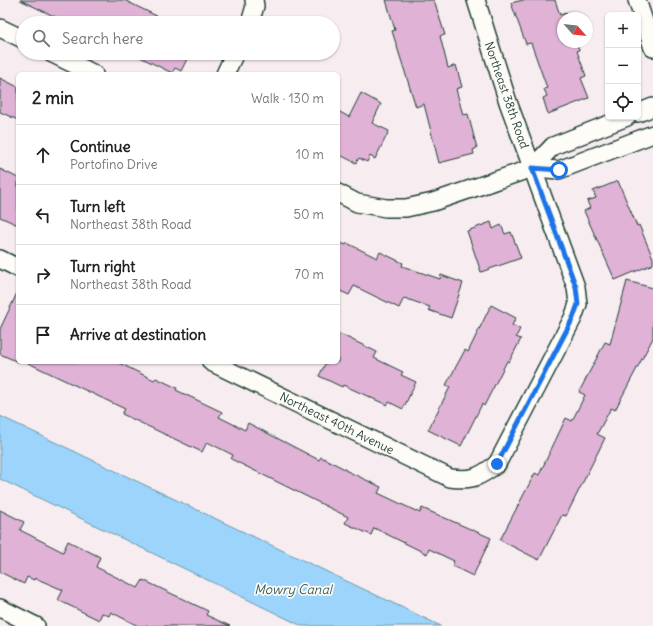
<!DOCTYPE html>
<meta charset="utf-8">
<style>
body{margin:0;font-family:Delius,sans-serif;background:#f6f6f6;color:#222}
.controls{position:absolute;right:12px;top:12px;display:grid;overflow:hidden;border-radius:6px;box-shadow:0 1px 3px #0004}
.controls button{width:36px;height:36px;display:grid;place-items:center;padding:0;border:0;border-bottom:1px solid #e0e0e0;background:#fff;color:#222;font:20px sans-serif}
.compass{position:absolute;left:557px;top:12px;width:36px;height:36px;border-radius:50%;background:#fff;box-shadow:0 1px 3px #0004;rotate:117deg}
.stop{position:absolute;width:12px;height:12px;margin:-9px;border:3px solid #1a73e8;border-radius:50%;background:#fff}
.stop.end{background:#1a73e8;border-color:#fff;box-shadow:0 1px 4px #0008}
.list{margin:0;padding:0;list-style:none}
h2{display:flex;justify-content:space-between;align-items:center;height:52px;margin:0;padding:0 16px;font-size:17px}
h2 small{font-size:13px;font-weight:400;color:#767676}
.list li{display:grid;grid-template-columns:26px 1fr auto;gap:12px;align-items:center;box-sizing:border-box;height:60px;padding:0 16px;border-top:1px solid #e0e0e0}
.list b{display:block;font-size:15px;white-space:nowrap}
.list p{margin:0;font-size:13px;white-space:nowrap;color:#767676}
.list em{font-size:13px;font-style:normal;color:#767676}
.icon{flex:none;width:22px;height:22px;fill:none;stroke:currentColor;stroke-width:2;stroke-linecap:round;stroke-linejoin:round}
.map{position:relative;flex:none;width:653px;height:626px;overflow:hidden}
.search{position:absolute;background:#fff;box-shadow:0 1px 3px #0004;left:16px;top:16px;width:324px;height:44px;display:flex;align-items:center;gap:10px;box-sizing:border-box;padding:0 14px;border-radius:22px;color:#767676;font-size:15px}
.panel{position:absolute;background:#fff;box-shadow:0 1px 3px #0004;left:16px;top:72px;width:324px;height:292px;border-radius:6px}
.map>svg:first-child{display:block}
.water{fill:#9cd4fb;stroke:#6a98ab}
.building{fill:#dfb2d6;stroke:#1f3d34}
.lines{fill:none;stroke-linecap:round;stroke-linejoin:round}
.minor-casing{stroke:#1f3d34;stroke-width:20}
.minor{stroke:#fdfcf7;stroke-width:17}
.route{stroke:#1a73e8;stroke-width:5}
.labels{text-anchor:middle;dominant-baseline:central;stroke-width:3.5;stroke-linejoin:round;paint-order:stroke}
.street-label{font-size:12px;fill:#1f3d34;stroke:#fdfcf7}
.water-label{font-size:13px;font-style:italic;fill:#385b5c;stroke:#fdfcf7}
</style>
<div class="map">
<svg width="653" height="626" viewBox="0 0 653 626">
<rect width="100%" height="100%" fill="#f7edf0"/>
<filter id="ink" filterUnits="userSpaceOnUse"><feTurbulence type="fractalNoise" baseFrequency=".025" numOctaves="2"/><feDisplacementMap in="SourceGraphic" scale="8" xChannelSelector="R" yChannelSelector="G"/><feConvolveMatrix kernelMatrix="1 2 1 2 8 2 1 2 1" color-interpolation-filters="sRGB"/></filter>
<g filter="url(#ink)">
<!-- water -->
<path class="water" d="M 0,416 L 441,626 L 302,626 L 0,479 Z"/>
<!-- building -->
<path class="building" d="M 20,0 L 124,0 L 171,23 L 68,23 Z
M 386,0 L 434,0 L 445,35 L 440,36 L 448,68 L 456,65 L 462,87 L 456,89 L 463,115 L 468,114 L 477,148 L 473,150 L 474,154 L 439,163 L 424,104 L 416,107 L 392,31 L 395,30 Z
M 523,0 L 555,0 L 560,15 L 566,13 L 568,18 L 563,18 L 563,42 L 576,42 L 579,50 L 577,51 L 586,76 L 581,78 L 589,98 L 548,114 L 543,98 L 547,96 L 544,89 L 547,88 L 531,43 L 526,44 L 511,3 Z
M 132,53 L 190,53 L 181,71 L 175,68 L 172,73 Z
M 0,78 L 18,87 L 18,120 L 0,112 Z
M 361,93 L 381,104 L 372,123 L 389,131 L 375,159 L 370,156 L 367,162 L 359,158 L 356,163 L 338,154 L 338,111 L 349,117 Z
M 0,169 L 18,178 L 18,225 L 0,217 Z
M 618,181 L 637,226 L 639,225 L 653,258 L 653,264 L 615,280 L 584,211 L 590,208 L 587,201 L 596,198 L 593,191 Z
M 491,222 L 493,229 L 501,225 L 505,234 L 511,232 L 521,258 L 481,272 L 467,231 Z
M 338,242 L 346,245 L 347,243 L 377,258 L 380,252 L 403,263 L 402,266 L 440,279 L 441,275 L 463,283 L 451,318 L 428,310 L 430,307 L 404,298 L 399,308 L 354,286 L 349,295 L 338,290 Z
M 627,281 L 653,288 L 653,338 L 615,410 L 611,408 L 597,434 L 605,438 L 566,516 L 562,515 L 539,560 L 500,540 L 535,473 L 539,475 L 566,418 L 572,421 L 585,395 L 579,392 L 605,342 L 610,344 Z
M 18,291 L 18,362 L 0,354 L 0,329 Z
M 491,305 L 516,318 L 512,325 L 520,329 L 516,337 L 521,339 L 509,362 L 507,361 L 484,406 L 482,404 L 461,446 L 428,430 L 450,387 L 446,385 L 465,350 L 468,352 Z
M 338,333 L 377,352 L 374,358 L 403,372 L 401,375 L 416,382 L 403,409 L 389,402 L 387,405 L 343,385 L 342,387 L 319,376 L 326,362 L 338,362 Z
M 26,362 L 117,362 L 154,380 L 156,378 L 177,388 L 176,390 L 222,412 L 219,417 L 245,430 L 248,423 L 319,460 L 321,457 L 345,469 L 345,470 L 381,487 L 378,493 L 420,513 L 422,508 L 491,538 L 473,576 L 452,566 L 454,561 L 429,549 L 427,554 L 374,528 L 371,535 L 345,523 L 348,517 L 231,459 L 233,455 L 207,442 L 202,452 L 122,414 L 125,409 Z
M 0,510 L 24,522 L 20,530 L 63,552 L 68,541 L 100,557 L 96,567 L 138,588 L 143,580 L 208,611 L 206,615 L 230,626 L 138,626 L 111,612 L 109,616 L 102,613 L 99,620 L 58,600 L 63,590 L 35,578 L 34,580 L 27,577 L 24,584 L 0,572 Z"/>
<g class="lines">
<defs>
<path id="minor" d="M 637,0 L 653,48
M 250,23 L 255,6 L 254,0
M 0,28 L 23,39
M 51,53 L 94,74
M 225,74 L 235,53
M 638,113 L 653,107
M 532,168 L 553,146 L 627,117
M 338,193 L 357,203 L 386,208 L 406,208 L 433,202 L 532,168 L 559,170 L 653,134
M 0,259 L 18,268
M 211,362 L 450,478 C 473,481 479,477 497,464 L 573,318 L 578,304 L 576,287 L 508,102 L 476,0
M 0,608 L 36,626"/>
</defs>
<!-- minor casing -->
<use href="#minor" class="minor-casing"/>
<!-- minor -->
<use href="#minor" class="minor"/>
</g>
</g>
<g class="lines" filter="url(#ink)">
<!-- route -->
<path class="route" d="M 497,464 L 573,318 L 578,304 L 576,287 L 532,168 L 559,170"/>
</g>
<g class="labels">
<!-- street labels -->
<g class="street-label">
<text transform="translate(507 95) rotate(71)">Northeast 38th Road</text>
<text transform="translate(337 423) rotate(26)">Northeast 40th Avenue</text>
</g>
<!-- water labels -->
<g class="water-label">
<text x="293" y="589">Mowry Canal</text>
</g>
</g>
</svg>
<div class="controls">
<button>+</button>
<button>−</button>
<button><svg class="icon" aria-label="locate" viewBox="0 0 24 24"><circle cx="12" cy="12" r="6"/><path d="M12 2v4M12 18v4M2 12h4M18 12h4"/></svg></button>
</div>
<svg class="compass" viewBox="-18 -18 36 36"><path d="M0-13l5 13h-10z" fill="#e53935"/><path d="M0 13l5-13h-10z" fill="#767676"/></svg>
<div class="stop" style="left:559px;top:170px"></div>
<div class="stop end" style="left:497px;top:464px"></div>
<div class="search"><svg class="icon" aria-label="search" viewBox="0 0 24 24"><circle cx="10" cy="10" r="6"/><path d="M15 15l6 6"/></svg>Search here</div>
<section class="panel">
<h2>2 min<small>Walk · 130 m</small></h2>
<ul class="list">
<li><svg class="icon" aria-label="ahead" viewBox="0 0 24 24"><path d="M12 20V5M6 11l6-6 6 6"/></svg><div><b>Continue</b><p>Portofino Drive</p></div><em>10 m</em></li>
<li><svg class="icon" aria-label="left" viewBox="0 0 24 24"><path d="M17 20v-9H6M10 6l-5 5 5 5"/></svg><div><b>Turn left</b><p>Northeast 38th Road</p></div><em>50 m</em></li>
<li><svg class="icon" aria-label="right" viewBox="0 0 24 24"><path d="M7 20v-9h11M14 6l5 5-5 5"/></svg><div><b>Turn right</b><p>Northeast 38th Road</p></div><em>70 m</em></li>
<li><svg class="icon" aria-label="arrive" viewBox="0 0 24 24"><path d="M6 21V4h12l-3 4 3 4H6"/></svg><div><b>Arrive at destination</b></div></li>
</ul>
</section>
</div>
